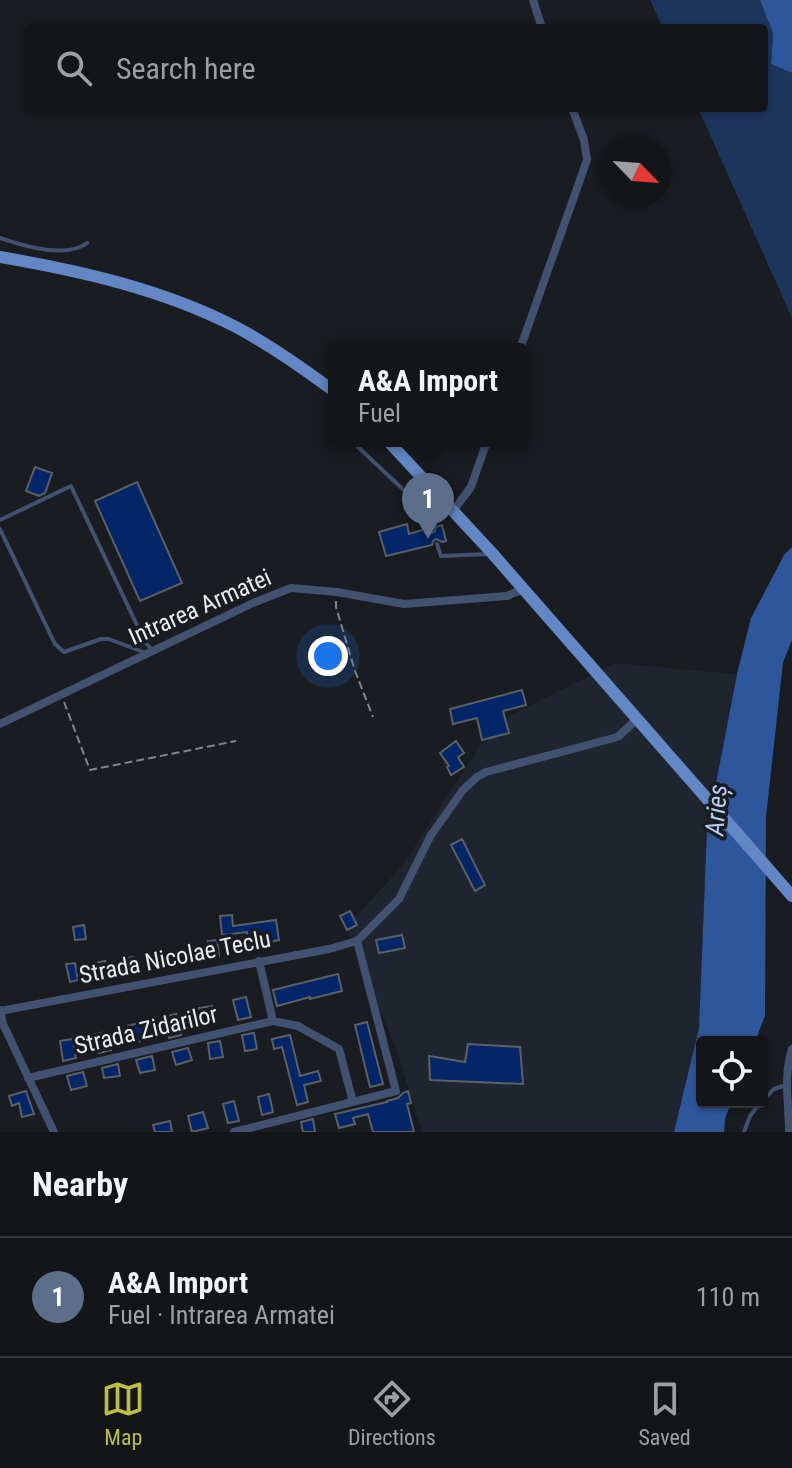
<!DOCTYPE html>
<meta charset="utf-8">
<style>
body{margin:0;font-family:"Roboto Condensed",sans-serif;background:#202225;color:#f1f3f6}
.controls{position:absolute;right:24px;bottom:24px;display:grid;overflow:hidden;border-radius:8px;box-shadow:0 2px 6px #0004}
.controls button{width:72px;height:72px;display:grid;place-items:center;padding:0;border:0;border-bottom:2px solid #323437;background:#131518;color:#f1f3f6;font:40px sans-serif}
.compass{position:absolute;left:600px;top:136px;width:72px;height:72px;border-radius:50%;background:#131518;box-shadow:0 2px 6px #0004;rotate:115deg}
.you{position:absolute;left:328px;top:656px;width:28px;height:28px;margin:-20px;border:6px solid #fff;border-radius:50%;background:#1a73e8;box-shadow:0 0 0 12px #1a73e833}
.badge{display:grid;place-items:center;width:52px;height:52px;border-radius:50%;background:#bcbf44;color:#fff;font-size:26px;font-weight:700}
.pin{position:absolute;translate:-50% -66px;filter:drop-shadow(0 2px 4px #0008)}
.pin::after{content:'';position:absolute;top:42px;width:28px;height:24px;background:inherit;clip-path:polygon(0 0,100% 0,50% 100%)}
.popup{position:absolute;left:328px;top:343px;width:200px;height:104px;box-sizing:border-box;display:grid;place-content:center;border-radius:8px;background:#131518;filter:drop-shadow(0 2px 6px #0005);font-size:26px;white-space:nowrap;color:#9d9fa2}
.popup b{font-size:30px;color:#f1f3f6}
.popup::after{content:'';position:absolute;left:50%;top:100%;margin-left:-16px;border:16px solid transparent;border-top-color:#131518}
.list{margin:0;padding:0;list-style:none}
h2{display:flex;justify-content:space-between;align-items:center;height:104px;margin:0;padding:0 32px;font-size:34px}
h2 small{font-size:26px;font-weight:400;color:#9d9fa2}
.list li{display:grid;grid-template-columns:52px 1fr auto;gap:24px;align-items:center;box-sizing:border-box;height:120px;padding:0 32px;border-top:2px solid #323437}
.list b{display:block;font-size:30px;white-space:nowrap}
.list p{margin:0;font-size:26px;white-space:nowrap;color:#9d9fa2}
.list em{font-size:26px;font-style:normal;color:#9d9fa2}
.icon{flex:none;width:44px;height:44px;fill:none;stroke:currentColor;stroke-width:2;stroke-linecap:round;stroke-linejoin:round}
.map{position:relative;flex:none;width:792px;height:1132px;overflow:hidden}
.search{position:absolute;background:#131518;box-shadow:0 2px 6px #0004;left:24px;right:24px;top:24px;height:88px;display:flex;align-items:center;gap:20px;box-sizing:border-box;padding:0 28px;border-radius:8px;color:#9d9fa2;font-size:30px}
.sheet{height:224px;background:#131518}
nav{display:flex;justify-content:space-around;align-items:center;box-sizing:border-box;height:112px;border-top:2px solid #323437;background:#131518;font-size:22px;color:#9d9fa2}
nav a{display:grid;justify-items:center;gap:4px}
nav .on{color:#bcbf44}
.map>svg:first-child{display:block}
.built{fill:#1f252e}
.green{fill:#1d345b}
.water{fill:#2e569b}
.building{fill:#022668;stroke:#5c5f64;stroke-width:2}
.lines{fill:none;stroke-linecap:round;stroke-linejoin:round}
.path{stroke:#838689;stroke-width:2;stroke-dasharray:8 4;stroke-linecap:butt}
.lane{stroke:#405270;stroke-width:4}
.street{stroke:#405270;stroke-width:8}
.primary{stroke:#6387c5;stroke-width:12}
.labels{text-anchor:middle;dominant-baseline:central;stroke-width:7;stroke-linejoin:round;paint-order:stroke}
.street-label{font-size:24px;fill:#eaecee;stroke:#191c20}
.water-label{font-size:26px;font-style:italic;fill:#b6cdf4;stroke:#191c20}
</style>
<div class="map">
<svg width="792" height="1132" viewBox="0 0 792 1132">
<rect width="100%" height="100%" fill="#191c20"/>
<!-- built -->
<path class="built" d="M 615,663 L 737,674 L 707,830 L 699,1028 L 674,1132 L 422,1132 L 396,1049 L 346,927 L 402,866 L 495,723 Z"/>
<!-- green -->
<path class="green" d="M 650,0 L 760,0 L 773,33 L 771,64 L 792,73 L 792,318 L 698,108 L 764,108 L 764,28 L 663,28 Z"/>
<!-- water -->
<path class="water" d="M 760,0 L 792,0 L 792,73 L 771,64 L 773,33 Z
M 792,547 L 792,640 L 783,662 L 766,817 L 765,1016 L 755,1042 L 702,1042 L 702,1102 L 731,1102 L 725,1119 L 724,1132 L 674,1132 L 699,1028 L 707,830 L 737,674 L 751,618 L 784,555 Z"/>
<!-- building -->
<path class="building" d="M 35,467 L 52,473 L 45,493 L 39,496 L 26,491 Z
M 137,482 L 182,583 L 140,601 L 95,501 Z
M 407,524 L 409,534 L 426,529 L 432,533 L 435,531 L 436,527 L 442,525 L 446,541 L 442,542 L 436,539 L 433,541 L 432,545 L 386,556 L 379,532 Z
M 522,690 L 526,705 L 503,711 L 509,733 L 482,740 L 477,718 L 453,724 L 450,709 Z
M 456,741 L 464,753 L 458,757 L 464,767 L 451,775 L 447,767 L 449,766 L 440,753 Z
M 462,839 L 485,885 L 475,891 L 451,845 Z
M 350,911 L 357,925 L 347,930 L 340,916 Z
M 232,915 L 233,926 L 276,920 L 279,940 L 271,942 L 271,940 L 248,943 L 247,932 L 222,935 L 220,916 Z
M 84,925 L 86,939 L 75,940 L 73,927 Z
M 402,935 L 405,948 L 379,953 L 376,940 Z
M 217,940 L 219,956 L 211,957 L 208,941 Z
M 133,957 L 135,971 L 127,973 L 126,968 L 124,969 L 122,959 Z
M 105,961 L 108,977 L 93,980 L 91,964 Z
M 75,963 L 78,980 L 70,982 L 66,964 Z
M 338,974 L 342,991 L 310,999 L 310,997 L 277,1006 L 273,990 Z
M 246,997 L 251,1017 L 238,1020 L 233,1000 Z
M 212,1006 L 215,1024 L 202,1027 L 199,1008 Z
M 176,1014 L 181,1035 L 169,1038 L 164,1017 Z
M 141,1022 L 146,1040 L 133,1043 L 128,1026 Z
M 367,1022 L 383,1084 L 370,1087 L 355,1025 Z
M 107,1032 L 111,1050 L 99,1053 L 95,1034 Z
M 254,1033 L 257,1049 L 245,1051 L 242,1035 Z
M 290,1035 L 300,1076 L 318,1071 L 321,1081 L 304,1085 L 308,1102 L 297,1105 L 282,1047 L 274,1049 L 272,1039 Z
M 73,1039 L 76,1058 L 63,1061 L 60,1041 Z
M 220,1041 L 223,1057 L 210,1059 L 208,1043 Z
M 468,1044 L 520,1047 L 523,1084 L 430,1080 L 429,1056 L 465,1062 Z
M 188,1048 L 192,1060 L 176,1065 L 172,1052 Z
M 152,1056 L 155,1070 L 140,1073 L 136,1060 Z
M 118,1064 L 120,1076 L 104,1078 L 102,1068 Z
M 83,1072 L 87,1086 L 71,1090 L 67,1076 Z
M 26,1091 L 34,1114 L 22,1117 L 19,1103 L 12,1106 L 9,1096 Z
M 408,1091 L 411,1103 L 407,1104 L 414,1132 L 373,1132 L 368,1114 L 353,1118 L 355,1124 L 339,1128 L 335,1114 L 387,1102 L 387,1101 L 398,1098 L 403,1093 Z
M 269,1094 L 273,1112 L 262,1115 L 258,1097 Z
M 234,1101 L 239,1121 L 228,1123 L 223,1104 Z
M 203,1112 L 208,1128 L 192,1132 L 188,1116 Z
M 313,1119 L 315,1132 L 303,1132 L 301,1122 Z
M 170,1121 L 172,1132 L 155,1132 L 153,1125 Z"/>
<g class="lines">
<!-- path -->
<path class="path" d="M 336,601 L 336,607 L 355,671 L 373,717
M 64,702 L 90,770 L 236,741"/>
<!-- lane -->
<path class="lane" d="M 0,238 C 23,246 66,259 87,243
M 356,441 L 358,447 L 426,511 L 431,528
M 0,520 L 71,486 L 145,642 L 152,650
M 0,529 L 55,644 L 64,652 L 101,639 L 109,639 L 146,653
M 437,544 L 441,556 L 489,554
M 762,1101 L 774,1089 L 786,1085
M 744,1132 L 750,1116 L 761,1102"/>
<!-- street -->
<path class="street" d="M 533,0 L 542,28
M 520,349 L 587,160 L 584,140 L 572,108
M 453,511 L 471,487 L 487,441
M 0,724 L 253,603 L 291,588 L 337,592 L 404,604 L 507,596 L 523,589
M 259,961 L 273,1021
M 0,1010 L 3,1024 L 54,1132
M 0,1011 L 329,949 L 357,941 L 399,899 L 431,835 L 463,790 L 477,777 L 486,772 L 614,738 L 619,736 L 637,719
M 28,1078 L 273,1021 L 298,1026 L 339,1049 L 353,1102
M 234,1132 L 396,1091 L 357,941
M 789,1132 C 789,1105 783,1076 792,1049"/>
<!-- primary -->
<path class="primary" d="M 0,257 C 81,271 162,289 236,327 C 270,345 302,368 334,391
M 388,441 L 492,553 L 792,896"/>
</g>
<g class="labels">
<!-- street labels -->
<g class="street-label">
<text transform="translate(200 607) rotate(-24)">Intrarea Armatei</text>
<text transform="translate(175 957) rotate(-11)">Strada Nicolae Teclu</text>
<text transform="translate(146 1030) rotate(-13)">Strada Zidarilor</text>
</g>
<!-- water labels -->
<g class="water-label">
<text transform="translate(716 810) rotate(-86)">Arieș</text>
</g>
</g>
</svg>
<div class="controls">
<button><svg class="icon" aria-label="locate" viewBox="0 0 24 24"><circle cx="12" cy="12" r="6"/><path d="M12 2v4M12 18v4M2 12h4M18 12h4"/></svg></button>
</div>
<svg class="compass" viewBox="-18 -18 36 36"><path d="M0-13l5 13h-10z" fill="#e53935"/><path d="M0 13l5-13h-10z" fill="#9d9fa2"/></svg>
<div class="you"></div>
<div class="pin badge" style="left:428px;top:539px;background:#5c6f8a">1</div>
<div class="popup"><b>A&amp;A Import</b>Fuel</div>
<div class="search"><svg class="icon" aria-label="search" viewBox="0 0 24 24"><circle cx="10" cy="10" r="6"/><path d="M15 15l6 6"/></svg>Search here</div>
</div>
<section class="sheet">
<h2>Nearby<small></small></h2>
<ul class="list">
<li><span class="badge" style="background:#5c6f8a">1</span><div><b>A&amp;A Import</b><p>Fuel · Intrarea Armatei</p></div><em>110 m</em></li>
</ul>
</section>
<nav>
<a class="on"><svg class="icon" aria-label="map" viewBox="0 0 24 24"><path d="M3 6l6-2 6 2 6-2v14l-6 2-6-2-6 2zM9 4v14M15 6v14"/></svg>Map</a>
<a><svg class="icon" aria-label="directions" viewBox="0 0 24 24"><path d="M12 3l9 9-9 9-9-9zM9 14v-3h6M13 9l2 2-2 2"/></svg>Directions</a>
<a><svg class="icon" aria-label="saved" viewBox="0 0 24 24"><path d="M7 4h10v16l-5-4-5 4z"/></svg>Saved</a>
</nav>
